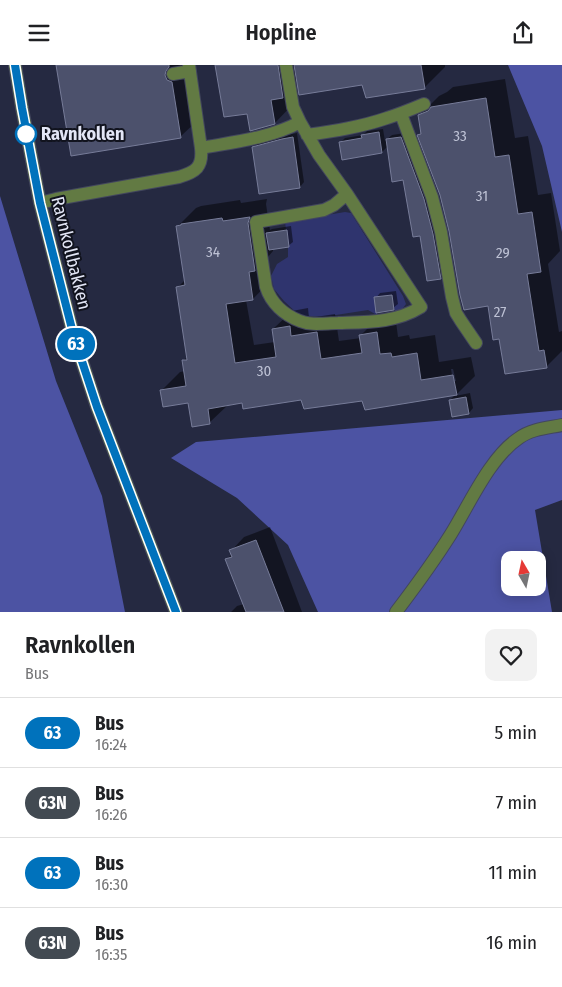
<!DOCTYPE html>
<html lang="en">
<head>
<meta charset="utf-8">
<style>
	:root { --surface:#fff; --page:#f2f2f2; --text:#202124; --muted:#757577; --line:#e0e0e0 }
	body { margin:0; font-family:"Fira Sans Condensed",sans-serif; background:var(--page); color:var(--text); height:100vh; display:flex; flex-direction:column; font-size:19px; white-space:nowrap }
	* { box-sizing:border-box; margin:0 }
	p { font-size:16px; color:var(--muted) }
	.icon { flex:none; width:28px; height:28px; fill:none; stroke:currentColor; stroke-width:2; stroke-linecap:round; stroke-linejoin:round }
	.map { position:relative; height:547px; overflow:hidden }
	.drawer { display:flex; flex-direction:column; background:var(--surface); flex:1 }
	.drawer>* { flex:none }
	.badge { padding:0 10px; border-radius:16px; font-size:18px; line-height:32px }
	.needle { width:32px; rotate:351deg }
	.controls { position:absolute; left:501px; top:486px; display:grid; gap:10px }
	.controls a { display:grid; place-items:center; width:45px; height:45px; border-radius:10px; background:var(--surface); box-shadow:0 2px 12px #0003; font-size:25px }
	.map>.badge { position:absolute; translate:-50% -50%; box-shadow:0 0 0 2px #fff }
	.round { display:grid; place-items:center; flex:none; width:52px; height:52px; border-radius:10px; background:var(--page) }
	.head { display:flex; align-items:center; justify-content:space-between; height:85px; padding:0 25px }
	h1 { font-size:24px; font-weight:600; line-height:38px }
	ul { padding:0; list-style:none }
	li { display:flex; align-items:center; gap:15px; height:70px; padding:0 25px; border-top:1px solid var(--line) }
	li div { flex:1 }
	li b { display:block; font-size:19px }
	li em { font-style:normal }
	li .badge { min-width:55px; font-weight:700; text-align:center }
	header { display:flex; justify-content:space-between; align-items:center; height:65px; padding:0 25px; background:var(--surface); font-size:22px; font-weight:600 }
	.map>svg:first-child { display:block }
	.green { fill:#2f346e }
	.forest { fill:#4c53a3; fill-rule:evenodd }
	.shadow { fill:#0007; fill-rule:evenodd }
	.building { fill:#4c516c; stroke:#777c99 }
	.lines { fill:none; stroke-linecap:round; stroke-linejoin:round }
	.minor-casing { stroke:#43475e; stroke-width:14 }
	.minor { stroke:#627a43; stroke-width:12 }
	.line-casing { stroke:#fff; stroke-width:11 }
	.line { stroke:#0072bc; stroke-width:8 }
	.stop-dot { fill:#fff; stroke:#0072bc; stroke-width:2.5 }
	.labels { text-anchor:middle; dominant-baseline:central; stroke-width:4; stroke-linejoin:round; paint-order:stroke }
	.number-label { font-size:15px; fill:#bdc1d4 }
	.stop-label { font-size:18px; font-weight:bold; fill:#e3e6f6; stroke:#11131e; text-anchor:start }
	.street-label { font-size:18px; fill:#e3e6f6; stroke:#11131e }
</style>
</head>
<body>
<header><svg class="icon" aria-label="menu" viewBox="0 0 24 24"><path d="M4 6h16M4 12h16M4 18h16"/></svg>Hopline<svg class="icon" aria-label="share" viewBox="0 0 24 24"><path d="M12 15V3M7 8l5-5 5 5M5 13v7h14v-7"/></svg></header>
<div class="map">
<svg width="562" height="547" viewBox="0 0 562 547">
	<rect width="100%" height="100%" fill="#252941"/>
	<path class="green" d="M 345,147 L 351,148 L 403,231 L 406,239 L 403,243 L 395,248 L 392,230 L 375,233 L 377,250 L 368,245 L 323,252 L 299,250 L 284,236 L 274,224 L 271,211 L 277,199 L 288,192 L 288,181 L 285,157 Z"/>
	<path class="forest" d="M 508,0 L 562,0 L 562,167 L 542,81 Z
		M 0,131 L 56,316 L 102,431 L 125,547 L 0,547 Z
		M 562,345 L 562,435 L 535,445 L 552,547 L 318,547 L 288,480 L 237,433 L 171,393 L 196,377 ZM 510,495 L 538,495 L 538,522 L 510,522 Z"/>
	<path class="shadow" d="M 57,0 L 188,0 L 197,56 L 180,72 Z
		M 217,0 L 445,0 L 445,2 L 424,23 L 298,16 L 293,21 L 295,37 L 275,58 L 248,47 Z
		M 505,14 L 515,73 L 528,71 L 538,130 L 551,128 L 560,186 L 548,199 L 559,267 L 562,266 L 562,286 L 546,302 L 500,272 L 489,240 L 450,165 L 441,130 L 419,70 L 422,67 L 419,51 L 439,31 L 447,27 L 453,22 Z
		M 383,64 L 385,76 L 392,70 L 405,68 L 428,130 L 445,209 L 440,213 L 421,169 L 404,113 L 388,81 L 382,87 L 341,77 L 345,73 L 363,70 L 367,66 Z
		M 297,68 L 304,117 L 300,122 L 254,82 L 258,78 L 287,70 Z
		M 267,134 L 266,139 L 270,165 L 272,164 L 291,161 L 293,177 L 288,181 L 273,183 L 273,186 L 268,192 L 271,215 L 253,234 L 246,235 L 254,280 L 275,277 L 273,264 L 292,246 L 308,243 L 309,253 L 335,249 L 339,276 L 361,273 L 361,270 L 379,252 L 395,249 L 398,272 L 409,270 L 410,274 L 435,270 L 439,297 L 471,292 L 475,311 L 455,331 L 470,328 L 473,343 L 469,348 L 450,335 L 456,329 L 363,334 L 302,334 L 244,337 L 228,340 L 209,358 L 189,337 L 162,325 L 180,307 L 185,306 L 183,296 L 188,291 L 177,223 L 186,214 L 177,162 L 196,143 L 201,141 L 240,135 L 241,138 ZM 451,304 L 453,304 L 456,316 L 453,316 Z
		M 396,226 L 398,239 L 393,243 L 376,233 L 380,228 Z
		M 270,462 L 302,547 L 231,547 L 237,541 L 244,539 L 227,494 L 232,489 L 231,486 L 244,472 Z"/>
	<path class="building" d="M 56,0 L 169,0 L 169,2 L 166,6 L 165,10 L 167,15 L 172,17 L 181,73 L 71,91 Z
		M 215,0 L 278,0 L 283,33 L 271,35 L 275,59 L 250,66 L 247,49 L 224,52 Z
		M 294,0 L 421,0 L 425,24 L 366,33 L 362,20 L 299,30 Z
		M 486,33 L 495,92 L 509,90 L 518,149 L 532,147 L 541,207 L 527,209 L 539,286 L 544,285 L 547,303 L 505,309 L 499,274 L 493,275 L 488,241 L 464,245 L 460,230 L 449,166 L 440,130 L 417,70 L 421,69 L 418,50 L 428,46 L 431,42 Z
		M 379,67 L 382,88 L 342,95 L 339,77 L 362,73 L 361,70 Z
		M 293,72 L 300,123 L 259,129 L 252,82 L 282,74 Z
		M 401,72 L 424,134 L 433,169 L 441,214 L 427,216 L 420,171 L 413,172 L 403,115 L 392,117 L 386,74 Z
		M 250,152 L 248,158 L 255,206 L 249,207 L 253,235 L 226,239 L 235,298 L 276,292 L 272,264 L 290,261 L 291,271 L 317,267 L 321,294 L 362,288 L 359,270 L 377,267 L 380,289 L 391,288 L 392,292 L 417,288 L 421,315 L 453,310 L 457,330 L 365,345 L 362,336 L 304,344 L 301,335 L 243,344 L 242,338 L 208,344 L 210,359 L 192,362 L 188,338 L 163,342 L 160,325 L 186,321 L 182,295 L 187,295 L 176,222 L 185,220 L 176,161 L 181,160 L 181,159 L 222,153 L 223,156 Z
		M 287,165 L 289,182 L 269,185 L 266,168 Z
		M 392,230 L 394,245 L 376,248 L 374,232 Z
		M 466,332 L 469,349 L 452,352 L 449,335 Z
		M 256,475 L 284,547 L 246,547 L 225,494 L 232,492 L 229,485 Z"/>
	<g class="lines">
		<g class="minor-casing">
			<path id="minor" d="M 15,0 L 22,43 L 40,138 L 74,272 L 97,342 L 176,547
				M 286,0 L 293,42 L 300,57 L 319,90 L 347,129 L 421,242 C 395,258 367,257 338,258 C 326,258 312,261 300,256 C 284,250 271,238 266,222 L 256,157 L 324,145 L 334,140 L 347,129
				M 173,9 L 190,6
				M 401,49 L 432,132 L 441,167 L 452,232 L 456,248 L 461,256 L 476,278
				M 307,70 C 334,66 361,62 387,53 C 400,49 412,44 424,39
				M 201,83 C 233,77 271,73 300,57
				M 40,138 L 56,134 L 179,112 C 196,107 203,102 201,83 L 189,0
				M 396,547 C 415,522 434,496 451,469 C 469,440 490,392 519,373 C 531,364 547,363 562,360"/>
		</g>
		<use href="#minor" class="minor"/>
	</g>
	<g class="lines">
		<g class="line-casing">
			<path id="line" d="M 15,0 L 22,43 L 40,138 L 74,272 L 97,342 L 176,547"/>
		</g>
		<use href="#line" class="line"/>
	</g>
	<circle class="stop-dot" cx="26" cy="69" r="10"/>
	<g class="labels">
		<g class="number-label">
			<text x="460" y="71">33</text>
			<text x="482" y="131">31</text>
			<text x="213" y="187">34</text>
			<text x="503" y="188">29</text>
			<text x="500" y="247">27</text>
			<text x="264" y="306">30</text>
		</g>
		<g class="stop-label">
			<text x="41" y="69">Ravnkollen</text>
		</g>
		<g class="street-label">
			<text transform="translate(71 188) rotate(76)">Ravnkollbakken</text>
		</g>
	</g>
</svg>
<div class="controls">
<a><svg class="needle" viewBox="-14 -14 28 28"><path d="M0-13l5 13h-10z" fill="#e53935"/><path d="M0 13l5-13h-10z" fill="#757577"/></svg></a>
</div>
<b class="badge" style="left:76px;top:279px;background:#0072bc;color:#fff">63</b>
</div>
<section class="drawer">
<div class="head"><div><h1>Ravnkollen</h1><p>Bus</p></div><a class="round"><svg class="icon" aria-label="heart" viewBox="0 0 24 24"><path d="M12 20l-8-8c-3-5 5-10 8-4 3-6 11-1 8 4z"/></svg></a></div>
<ul>
<li><span class="badge" style="background:#0072bc;color:#fff">63</span><div><b>Bus</b><p>16:24</p></div><em>5 min</em></li>
<li><span class="badge" style="background:#424a52;color:#fff">63N</span><div><b>Bus</b><p>16:26</p></div><em>7 min</em></li>
<li><span class="badge" style="background:#0072bc;color:#fff">63</span><div><b>Bus</b><p>16:30</p></div><em>11 min</em></li>
<li><span class="badge" style="background:#424a52;color:#fff">63N</span><div><b>Bus</b><p>16:35</p></div><em>16 min</em></li>
</ul>
</section>
</body>
</html>
